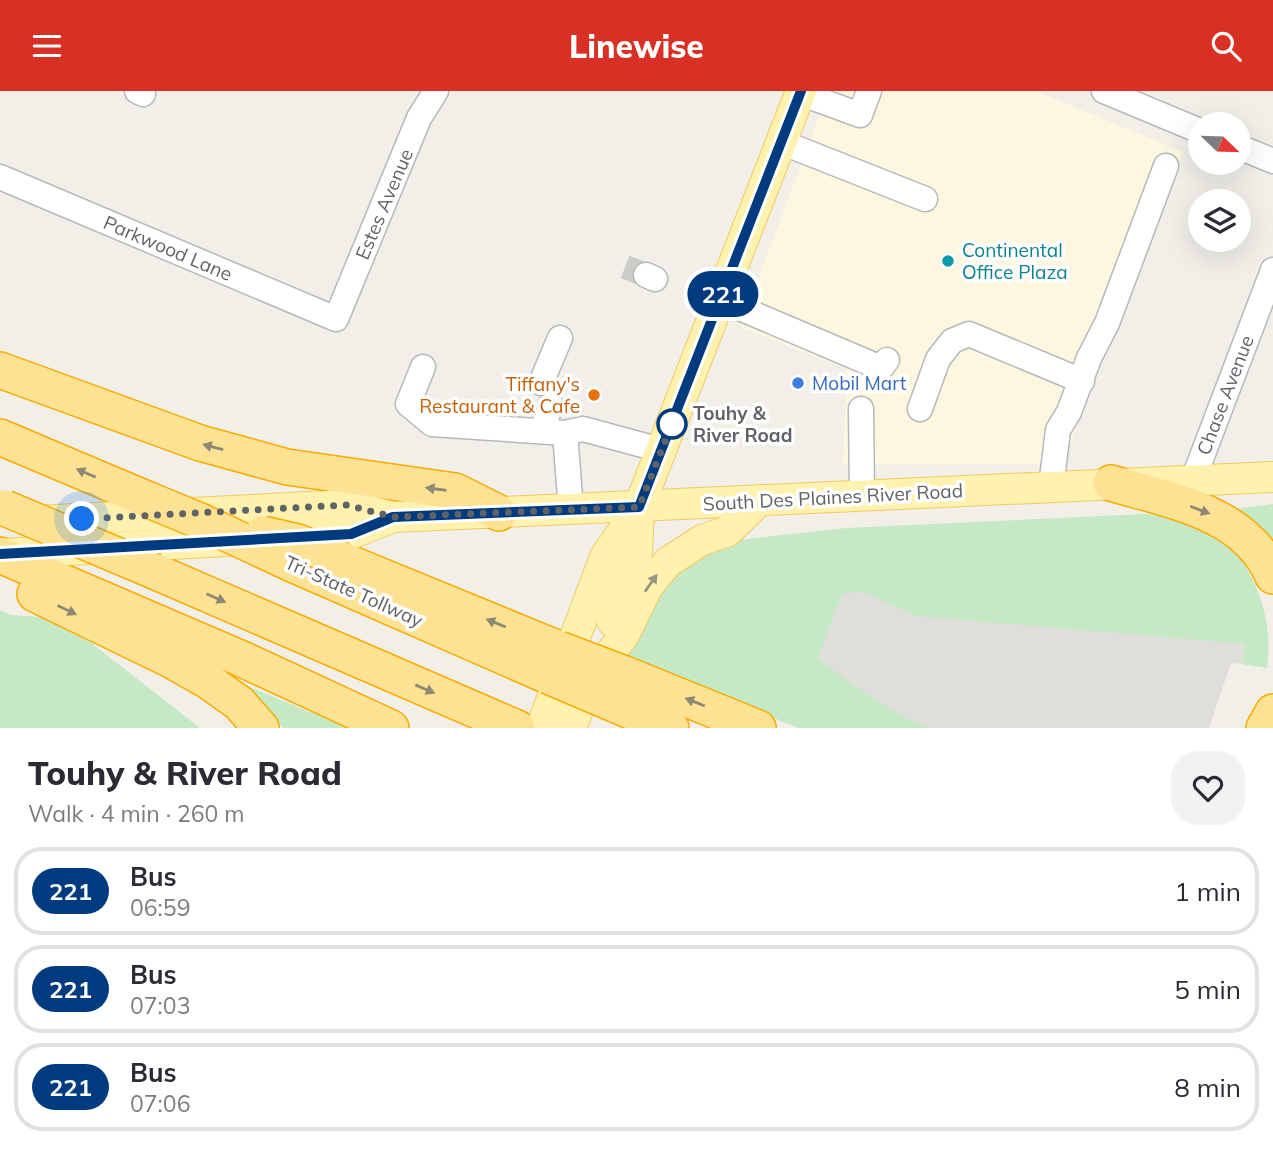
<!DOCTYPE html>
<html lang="en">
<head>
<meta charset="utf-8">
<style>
	:root { --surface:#fff; --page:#f2f2f3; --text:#2b2b33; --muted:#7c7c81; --line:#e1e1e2; --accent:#d93025 }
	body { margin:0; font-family:Mulish,sans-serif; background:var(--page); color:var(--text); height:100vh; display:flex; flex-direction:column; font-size:26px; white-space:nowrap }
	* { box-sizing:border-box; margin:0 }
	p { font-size:23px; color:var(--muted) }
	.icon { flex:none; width:38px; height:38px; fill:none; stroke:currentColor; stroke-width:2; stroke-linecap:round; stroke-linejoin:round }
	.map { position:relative; height:637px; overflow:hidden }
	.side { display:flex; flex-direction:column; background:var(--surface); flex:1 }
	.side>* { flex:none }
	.badge { padding:0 14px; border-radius:23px; font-size:24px; line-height:46px }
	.needle { width:46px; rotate:113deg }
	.controls { position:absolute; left:1188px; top:21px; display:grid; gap:14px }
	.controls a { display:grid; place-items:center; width:63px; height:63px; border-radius:50%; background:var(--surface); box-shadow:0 7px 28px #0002; font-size:35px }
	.you { position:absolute; width:35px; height:35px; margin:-18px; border:5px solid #fff; border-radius:50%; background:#1a73e8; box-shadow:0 0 0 10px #1a73e833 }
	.map>.badge { position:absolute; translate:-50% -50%; box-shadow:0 0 0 4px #fff }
	.round { display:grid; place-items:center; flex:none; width:74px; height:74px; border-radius:28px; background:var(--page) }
	.summary { display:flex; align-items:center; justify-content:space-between; height:119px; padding:0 28px }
	h1 { font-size:33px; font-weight:800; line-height:52px }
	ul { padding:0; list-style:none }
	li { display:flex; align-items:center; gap:21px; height:88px; margin:0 14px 10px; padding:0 14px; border:4px solid var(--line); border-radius:28px }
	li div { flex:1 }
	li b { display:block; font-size:26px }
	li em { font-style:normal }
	li .badge { min-width:77px; font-weight:700; text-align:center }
	header { display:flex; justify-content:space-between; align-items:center; height:91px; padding:0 28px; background:var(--accent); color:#fff; font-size:32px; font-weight:800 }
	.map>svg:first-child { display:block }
	.commercial { fill:#fef7e0 }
	.industrial { fill:#e0deda }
	.green { fill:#c5e8c5 }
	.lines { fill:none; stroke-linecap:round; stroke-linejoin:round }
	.minor-tunnel { stroke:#ccccc8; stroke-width:24; stroke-dasharray:24 12; stroke-linecap:butt }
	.minor-casing { stroke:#b5b8bc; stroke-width:27 }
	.major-casing { stroke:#f2c960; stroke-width:32 }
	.highway-casing { stroke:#f9ab00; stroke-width:38 }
	.minor { stroke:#fff; stroke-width:24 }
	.major { stroke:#fff2af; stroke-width:30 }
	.highway { stroke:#fde293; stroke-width:35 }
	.highway-bridge-casing { stroke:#f9ab00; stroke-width:38; stroke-linecap:butt }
	.highway-bridge { stroke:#fde293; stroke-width:35 }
	.oneway { fill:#8e8975 }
	.oneway2 { fill:#979581 }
	.line-casing { stroke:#fff; stroke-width:16 }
	.line { stroke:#003b80; stroke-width:10 }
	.walk { stroke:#5f6368; stroke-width:7; stroke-dasharray:0 12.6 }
	.culture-dot { fill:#0f9aa8; stroke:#fff; stroke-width:2.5 }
	.shop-dot { fill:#3f7fe0; stroke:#fff; stroke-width:2.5 }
	.food-dot { fill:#e8710a; stroke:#fff; stroke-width:2.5 }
	.stop-dot { fill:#fff; stroke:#003b80; stroke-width:3.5 }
	.labels { text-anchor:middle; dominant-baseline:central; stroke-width:7; stroke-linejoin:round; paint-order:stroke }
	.street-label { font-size:19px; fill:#5f6368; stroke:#fff }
	.culture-label { font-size:19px; fill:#0d838f; stroke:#fff; text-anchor:start }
	.shop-label { font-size:19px; fill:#366cbe; stroke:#fff; text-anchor:start }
	.food-label { font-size:19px; fill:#c56008; stroke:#fff; text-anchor:end }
	.stop-label { font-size:19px; font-weight:bold; fill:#5f6368; stroke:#fff; text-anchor:start }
</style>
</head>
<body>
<header><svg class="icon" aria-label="menu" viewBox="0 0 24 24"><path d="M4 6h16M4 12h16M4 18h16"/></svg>Linewise<svg class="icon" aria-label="search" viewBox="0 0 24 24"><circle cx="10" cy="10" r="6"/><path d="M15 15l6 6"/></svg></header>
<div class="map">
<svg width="1273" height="637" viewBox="0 0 1273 637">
	<rect width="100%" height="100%" fill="#f1efe8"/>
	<path class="commercial" d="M 829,0 L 1036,0 L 1183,61 L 1063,372 L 843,374 L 847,278 L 740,236 Z"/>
	<path class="industrial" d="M 695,490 L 1250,519 L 1242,573 L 1231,572 L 1209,637 L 874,637 Z"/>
	<path class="green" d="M 1273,413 L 1273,465 L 1233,418 Z
		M 1145,423 C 1162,424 1212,431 1224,441 C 1229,445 1233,454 1236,459 C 1260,495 1273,534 1267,577 L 1242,573 L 1245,553 L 916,525 L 863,501 L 842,503 L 818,567 C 853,594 888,621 929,637 L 799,637 L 624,567 L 665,489 L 728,450 L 847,437 Z
		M 0,519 L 11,524 L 40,526 L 90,551 L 200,637 L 0,637 Z
		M 233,589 L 348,637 L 283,637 Z"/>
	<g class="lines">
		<path class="minor-tunnel" d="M 625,176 L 646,184"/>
		<g class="minor-casing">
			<path id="minor" d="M 137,0 L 143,3
				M 1104,0 L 1200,40
				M 800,2 L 860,24 L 869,0
				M 781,51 L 925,108
				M 1239,56 L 1273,70
				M 0,86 L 336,228 L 419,27 L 436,0
				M 646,184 L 655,188
				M 721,209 L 881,277 L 887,269
				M 423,276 L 408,313 L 432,333 L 565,342 L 571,419
				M 541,292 L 560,247
				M 861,318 L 862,406
				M 920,318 L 938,268 L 952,250 L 969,243 L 1082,290
				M 542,339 L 551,314
				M 565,342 L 583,338 L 661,359
				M 1193,389 L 1273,179
				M 1051,396 L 1058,339 L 1069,321 L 1089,267 L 1107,232 L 1166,75"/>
		</g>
		<g class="major-casing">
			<path id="major" d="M 37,430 L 347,414 L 393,426 L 1273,386
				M 288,446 L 351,443 L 393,426
				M 0,463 L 242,449
				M 612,530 L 637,464 L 639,417
				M 589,591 L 624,544 L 648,495 L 668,471 L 702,449 L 728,440 L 760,409
				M 541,637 L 605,466 L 639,416 L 801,0
				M 571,637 L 593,580"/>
		</g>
		<g class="highway-casing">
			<path id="highway" d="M 0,279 L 200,352 L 287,376 L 455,400 L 499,422
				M 0,346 L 149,409
				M 1111,392 C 1171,410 1246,421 1273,485
				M 0,464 L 242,568 L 391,637
				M 342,469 L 559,558
				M 290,472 L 548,585
				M 154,480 L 517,637
				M 35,503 L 171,569 L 208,590 L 239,612 L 261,637
				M 625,583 L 758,637
				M 614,613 L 671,637
				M 1264,637 L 1273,621"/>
		</g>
		<use href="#minor" class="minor"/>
		<use href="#major" class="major"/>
		<use href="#highway" class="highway"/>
		<g class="highway-bridge-casing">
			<path id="highway-bridge" d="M 149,409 L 200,430 L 290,472
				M 5,417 L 154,480
				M 263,443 L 298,451 L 342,469
				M 559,558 L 625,583
				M 548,585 L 614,613"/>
		</g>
		<use href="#highway-bridge" class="highway-bridge"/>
	</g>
	<defs><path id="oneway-solid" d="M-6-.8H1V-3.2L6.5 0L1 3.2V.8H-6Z" transform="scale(1.75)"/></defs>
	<g class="oneway">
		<use href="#oneway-solid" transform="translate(213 356) rotate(-165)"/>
		<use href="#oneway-solid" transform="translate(86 382) rotate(-157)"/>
		<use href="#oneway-solid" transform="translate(436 398) rotate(-172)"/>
		<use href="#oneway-solid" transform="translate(1200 419) rotate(21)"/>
		<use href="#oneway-solid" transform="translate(216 507) rotate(24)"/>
		<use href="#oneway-solid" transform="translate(67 519) rotate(26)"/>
		<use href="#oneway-solid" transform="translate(496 532) rotate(-158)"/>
		<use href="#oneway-solid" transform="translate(425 598) rotate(23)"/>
		<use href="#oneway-solid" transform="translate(695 611) rotate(-158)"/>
	</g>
	<use class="oneway2" href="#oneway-solid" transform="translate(651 492) rotate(-55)"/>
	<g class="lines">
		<g class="line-casing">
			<path id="line" d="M 0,463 L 351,443 L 393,426 L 639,416 L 801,0"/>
		</g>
		<use href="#line" class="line"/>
		<path class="walk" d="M 82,428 L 347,414 L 393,426 L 639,416 L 672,333"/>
	</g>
	<circle class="culture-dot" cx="948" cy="170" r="7"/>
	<circle class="shop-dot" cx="798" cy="292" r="7"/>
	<circle class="food-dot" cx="594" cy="304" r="7"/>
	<circle class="stop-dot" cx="672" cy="333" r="14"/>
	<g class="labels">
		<g class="street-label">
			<text transform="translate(384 113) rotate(-67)">Estes Avenue</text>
			<text transform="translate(168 157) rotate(23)">Parkwood Lane</text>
			<text transform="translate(1225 304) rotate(-69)">Chase Avenue</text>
			<text transform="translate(833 406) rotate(-3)">South Des Plaines River Road</text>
			<text transform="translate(354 500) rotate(24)">Tri-State Tollway</text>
		</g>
		<g class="culture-label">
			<text x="962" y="159">Continental<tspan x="962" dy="22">Office Plaza</tspan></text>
		</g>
		<g class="shop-label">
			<text x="812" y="292">Mobil Mart</text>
		</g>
		<g class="food-label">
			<text x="580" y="293">Tiffany's<tspan x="580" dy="22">Restaurant &amp; Cafe</tspan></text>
		</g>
		<g class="stop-label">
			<text x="693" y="322">Touhy &amp;<tspan x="693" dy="22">River Road</tspan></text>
		</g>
	</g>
</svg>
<div class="controls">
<a><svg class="needle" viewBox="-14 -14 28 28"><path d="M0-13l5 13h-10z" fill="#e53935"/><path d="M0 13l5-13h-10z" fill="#7c7c81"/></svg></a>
<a><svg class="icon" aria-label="layers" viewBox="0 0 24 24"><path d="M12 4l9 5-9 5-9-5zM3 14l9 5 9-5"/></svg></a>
</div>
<div class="you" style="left:82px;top:428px"></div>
<b class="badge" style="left:723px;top:203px;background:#003b80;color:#fff">221</b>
</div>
<section class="side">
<div class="summary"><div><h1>Touhy &amp; River Road</h1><p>Walk · 4 min · 260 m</p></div><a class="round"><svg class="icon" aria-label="heart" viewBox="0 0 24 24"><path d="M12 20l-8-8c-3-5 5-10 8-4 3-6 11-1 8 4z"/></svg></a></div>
<ul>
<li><span class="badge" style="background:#003b80;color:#fff">221</span><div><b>Bus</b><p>06:59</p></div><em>1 min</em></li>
<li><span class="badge" style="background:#003b80;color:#fff">221</span><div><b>Bus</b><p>07:03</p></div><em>5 min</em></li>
<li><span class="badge" style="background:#003b80;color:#fff">221</span><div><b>Bus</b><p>07:06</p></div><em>8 min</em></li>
</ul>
</section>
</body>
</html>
